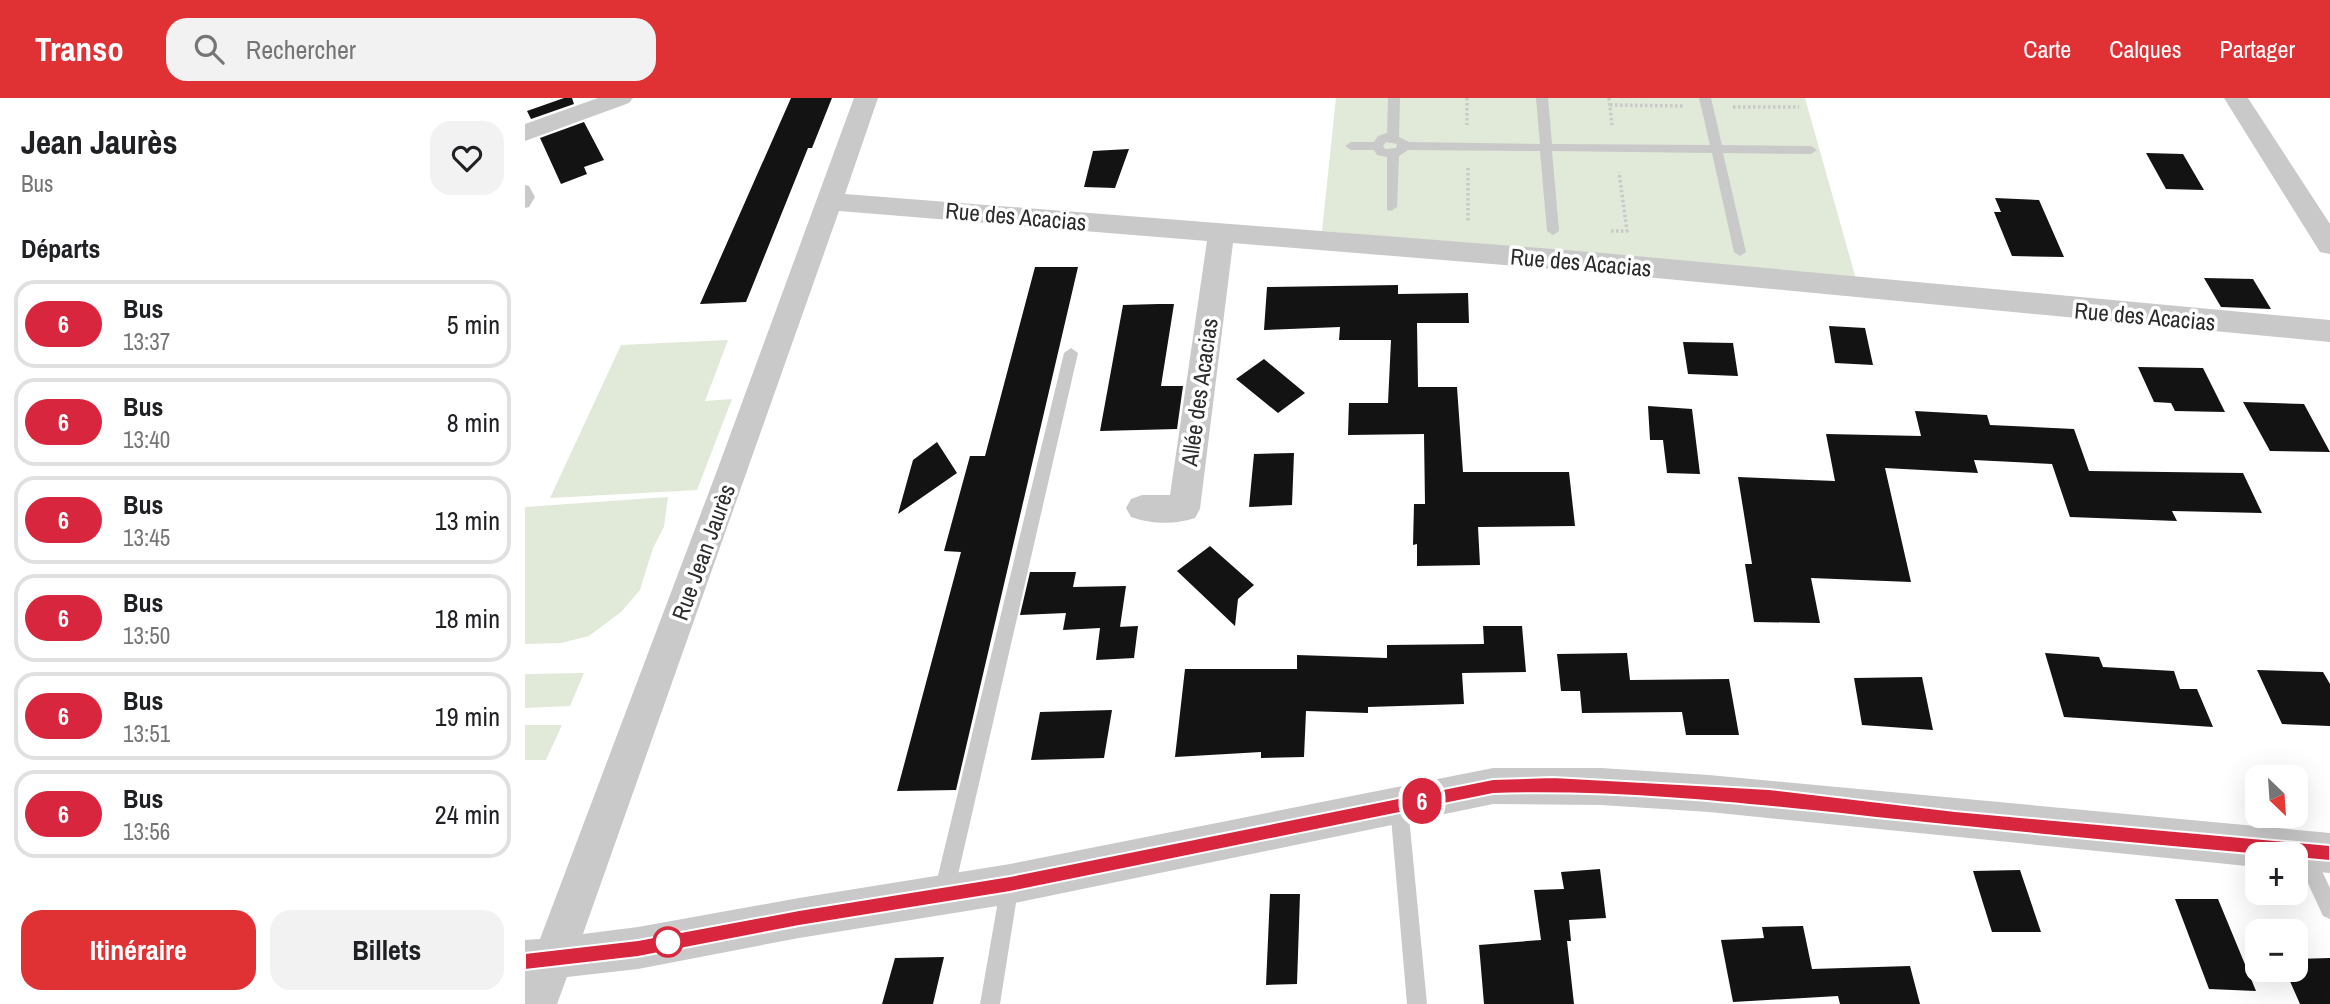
<!DOCTYPE html>
<html lang="fr">
<head>
<meta charset="utf-8">
<style>
	:root { --surface:#fff; --page:#f2f2f2; --text:#202124; --muted:#757577; --line:#e0e0e0; --accent:#e03135 }
	body { margin:0; font-family:"Archivo Narrow",sans-serif; background:var(--page); color:var(--text); height:100vh; display:flex; flex-direction:column; font-size:26px; white-space:nowrap }
	* { box-sizing:border-box; margin:0 }
	p { font-size:23px; color:var(--muted) }
	.icon { flex:none; width:38px; height:38px; fill:none; stroke:currentColor; stroke-width:2; stroke-linecap:round; stroke-linejoin:round }
	.map { position:relative; flex:1; overflow:hidden }
	.details { display:flex; flex-direction:column; background:var(--surface); width:525px }
	.details>* { flex:none }
	.badge { padding:0 14px; border-radius:23px; font-size:24px; line-height:46px }
	.needle { width:46px; rotate:155deg }
	.controls { position:absolute; left:1720px; top:667px; display:grid; gap:14px }
	.controls a { display:grid; place-items:center; width:63px; height:63px; border-radius:14px; background:var(--surface); box-shadow:0 7px 28px #0002; font-size:35px }
	.map>.badge { position:absolute; translate:-50% -50%; box-shadow:0 0 0 4px #fff }
	h2 { padding:0 21px; font-size:26px; line-height:63px }
	.round { display:grid; place-items:center; flex:none; width:74px; height:74px; border-radius:21px; background:var(--page) }
	.overview { display:flex; align-items:center; justify-content:space-between; height:119px; padding:0 21px }
	h1 { font-size:33px; font-weight:800; line-height:52px }
	.primary-button { display:flex; gap:14px; margin-top:auto; padding:14px 21px }
	.primary-button a { flex:1; height:80px; border-radius:21px; background:var(--accent); color:#fff; font-size:28px; font-weight:800; line-height:80px; text-align:center }
	.primary-button a+a { background:var(--page); color:var(--text) }
	ul { padding:0; list-style:none }
	li { display:flex; align-items:center; gap:21px; height:88px; margin:0 14px 10px; padding:0 7px; border:4px solid var(--line); border-radius:21px }
	li div { flex:1 }
	li b { display:block; font-size:26px }
	li em { font-style:normal }
	li .badge { min-width:77px; font-weight:700; text-align:center }
	header { display:flex; align-items:center; gap:42px; box-sizing:border-box; height:98px; padding:0 35px; background:var(--accent); color:#fff }
	header strong { font-size:33px }
	nav { display:flex; gap:38px; margin-inline-start:auto; font-size:24px }
	.search { width:490px; height:63px; background:var(--page); display:flex; align-items:center; gap:18px; box-sizing:border-box; padding:0 24px; border-radius:21px; color:var(--muted); font-size:26px }
	main { display:flex; flex:1; min-height:0 }
	.map>svg:first-child { display:block }
	.green { fill:#e1e9d9 }
	.building { fill:#131313 }
	.lines { fill:none; stroke-linecap:round; stroke-linejoin:round }
	.path { stroke:#c9c9c9; stroke-width:3.5; stroke-dasharray:2.5 2.5; stroke-linecap:butt }
	.service { fill:#c9c9c9; fill-rule:evenodd }
	.minor { fill:#c9c9c9; fill-rule:evenodd }
	.line { fill:#d7263d; stroke:#fff; stroke-width:2 }
	.stop-dot { fill:#fff; stroke:#d7263d; stroke-width:3.5 }
	.labels { text-anchor:middle; dominant-baseline:central; stroke-width:7; stroke-linejoin:round; paint-order:stroke }
	.street-label { font-size:23px; fill:#2c2c2c; stroke:#fff }
</style>
</head>
<body>
<header>
<strong>Transo</strong>
<div class="search"><svg class="icon" aria-label="search" viewBox="0 0 24 24"><circle cx="10" cy="10" r="6"/><path d="M15 15l6 6"/></svg>Rechercher</div>
<nav><a>Carte</a><a>Calques</a><a>Partager</a></nav>
</header>
<main>
<section class="details">
<div class="overview"><div><h1>Jean Jaurès</h1><p>Bus</p></div><a class="round"><svg class="icon" aria-label="heart" viewBox="0 0 24 24"><path d="M12 20l-8-8c-3-5 5-10 8-4 3-6 11-1 8 4z"/></svg></a></div>
<h2>Départs</h2>
<ul>
<li><span class="badge" style="background:#d7263d;color:#fff">6</span><div><b>Bus</b><p>13:37</p></div><em>5 min</em></li>
<li><span class="badge" style="background:#d7263d;color:#fff">6</span><div><b>Bus</b><p>13:40</p></div><em>8 min</em></li>
<li><span class="badge" style="background:#d7263d;color:#fff">6</span><div><b>Bus</b><p>13:45</p></div><em>13 min</em></li>
<li><span class="badge" style="background:#d7263d;color:#fff">6</span><div><b>Bus</b><p>13:50</p></div><em>18 min</em></li>
<li><span class="badge" style="background:#d7263d;color:#fff">6</span><div><b>Bus</b><p>13:51</p></div><em>19 min</em></li>
<li><span class="badge" style="background:#d7263d;color:#fff">6</span><div><b>Bus</b><p>13:56</p></div><em>24 min</em></li>
</ul>
<div class="primary-button"><a>Itinéraire</a><a>Billets</a></div>
</section>
<div class="map">
<svg width="1805" height="906" viewBox="0 0 1805 906">
	<rect width="100%" height="100%" fill="#fff"/>
	<path class="green" d="M 811,0 L 1280,0 L 1331,181 L 797,133 Z
		M 203,242 L 180,303 L 207,301 L 172,392 L 25,400 L 96,247 Z
		M 143,399 L 139,429 L 128,450 L 115,492 L 96,514 L 64,538 L 36,545 L 0,546 L 0,409 Z
		M 59,575 L 45,608 L 0,610 L 0,576 Z
		M 0,627 L 37,627 L 21,662 L 0,662 Z"/>
	<path class="building" d="M 39,0 L 47,0 L 49,6 L 6,21 L 2,13 Z
		M 266,0 L 307,0 L 287,50 L 283,50 L 221,204 L 175,206 Z
		M 59,24 L 79,62 L 59,69 L 62,76 L 36,86 L 15,40 Z
		M 604,51 L 590,90 L 559,89 L 568,53 Z
		M 1621,55 L 1658,56 L 1679,92 L 1641,91 Z
		M 1470,100 L 1514,102 L 1539,159 L 1487,158 L 1469,114 L 1476,114 Z
		M 510,169 L 553,169 L 431,692 L 372,693 L 436,454 L 419,453 L 445,358 L 460,358 Z
		M 1679,180 L 1728,181 L 1746,211 L 1696,209 Z
		M 873,187 L 873,196 L 943,195 L 944,225 L 892,225 L 893,289 L 932,289 L 938,374 L 1044,374 L 1050,428 L 953,429 L 955,467 L 892,468 L 892,446 L 888,447 L 889,406 L 900,406 L 899,336 L 823,337 L 824,305 L 863,305 L 866,242 L 814,242 L 815,229 L 739,232 L 742,189 Z
		M 633,206 L 649,206 L 636,288 L 658,288 L 652,331 L 575,333 L 598,207 Z
		M 1304,228 L 1340,230 L 1348,267 L 1310,265 Z
		M 1158,244 L 1208,245 L 1213,278 L 1163,276 Z
		M 739,261 L 780,295 L 753,315 L 711,281 Z
		M 1613,269 L 1678,270 L 1700,314 L 1650,313 L 1646,305 L 1629,304 Z
		M 1718,304 L 1779,306 L 1805,354 L 1745,353 Z
		M 1123,308 L 1167,311 L 1175,376 L 1142,375 L 1138,342 L 1125,342 Z
		M 1390,313 L 1462,317 L 1465,327 L 1549,331 L 1564,373 L 1718,375 L 1737,415 L 1647,413 L 1652,423 L 1545,419 L 1527,366 L 1449,362 L 1453,375 L 1360,370 L 1386,484 L 1286,480 L 1295,525 L 1229,524 L 1220,466 L 1227,466 L 1213,379 L 1310,383 L 1301,336 L 1396,338 Z
		M 412,344 L 432,375 L 373,416 L 388,362 Z
		M 769,355 L 767,407 L 724,409 L 729,356 Z
		M 685,448 L 729,487 L 713,501 L 710,528 L 652,473 Z
		M 505,474 L 551,474 L 548,489 L 601,488 L 595,529 L 592,529 L 613,528 L 609,560 L 571,562 L 575,530 L 538,532 L 541,515 L 495,517 Z
		M 958,528 L 997,528 L 1001,574 L 937,575 L 939,606 L 843,609 L 843,615 L 781,613 L 779,659 L 736,660 L 736,654 L 650,659 L 660,571 L 772,571 L 772,557 L 862,560 L 862,547 L 959,546 Z
		M 1102,555 L 1105,582 L 1204,581 L 1214,637 L 1161,637 L 1157,614 L 1057,615 L 1055,593 L 1036,593 L 1032,556 Z
		M 1520,555 L 1574,559 L 1578,569 L 1649,573 L 1655,591 L 1672,591 L 1688,629 L 1539,619 Z
		M 1732,572 L 1798,574 L 1805,586 L 1805,628 L 1757,626 Z
		M 1397,579 L 1408,632 L 1337,627 L 1329,580 Z
		M 587,612 L 579,660 L 506,662 L 515,614 Z
		M 1075,771 L 1081,820 L 1044,822 L 1046,843 L 1042,843 L 1049,906 L 959,906 L 954,847 L 1016,842 L 1009,792 L 1039,791 L 1036,774 Z
		M 1495,772 L 1516,834 L 1467,834 L 1448,773 Z
		M 745,796 L 775,796 L 772,886 L 741,887 Z
		M 1650,801 L 1693,801 L 1731,893 L 1684,891 Z
		M 1278,828 L 1287,871 L 1385,868 L 1395,906 L 1315,906 L 1313,898 L 1208,904 L 1196,842 L 1239,840 L 1237,829 Z
		M 419,859 L 408,906 L 357,906 L 370,860 Z
		M 1805,860 L 1805,906 L 1775,906 L 1760,872 L 1771,872 L 1771,861 Z"/>
	<g class="lines">
		<path class="path" d="M 942,0 L 942,27
			M 1084,0 L 1087,27
			M 1085,7 L 1158,8
			M 1208,9 L 1274,9
			M 943,70 L 943,125
			M 1086,133 L 1102,133 L 1094,74"/>
		<path class="service" d="M 863,0 L 875,0 L 874,39 L 884,44 L 1015,46 L 1011,0 L 1023,0 L 1027,46 L 1185,47 L 1174,0 L 1186,0 L 1197,47 L 1286,48 L 1292,52 L 1286,56 L 1198,55 L 1221,154 L 1215,158 L 1209,154 L 1187,55 L 1027,53 L 1034,133 L 1028,137 L 1022,133 L 1015,53 L 883,52 L 874,58 L 872,109 L 866,113 L 862,112 L 862,59 L 852,57 L 849,52 L 826,52 L 820,48 L 826,44 L 849,44 L 853,38 L 862,35 ZM 861,44 L 872,46 L 871,50 L 860,51 L 858,48 Z
			M 0,87 L 4,88 L 10,99 L 4,109 L 0,110 Z
			M 546,250 L 553,255 L 429,794 L 426,801 L 419,804 L 412,801 L 409,794 L 539,255 Z
			M 874,699 L 880,702 L 883,708 L 902,906 L 882,906 L 865,708 L 868,702 Z
			M 1778,746 L 1785,748 L 1805,790 L 1805,821 L 1798,818 L 1769,755 L 1771,748 Z
			M 485,777 L 492,779 L 494,786 L 475,906 L 455,906 L 476,786 L 478,779 Z"/>
		<path class="minor" d="M 73,0 L 108,0 L 104,5 L 0,43 L 0,26 Z
			M 329,0 L 353,0 L 320,96 L 1078,155 L 1805,222 L 1805,244 L 1078,175 L 708,145 L 675,411 L 670,420 C 651,427 625,426 606,419 L 601,410 L 606,401 L 617,397 L 645,397 L 682,143 L 314,113 L 58,836 L 113,829 L 274,800 L 485,766 L 968,670 L 1076,670 L 1184,677 L 1805,735 L 1805,775 L 1771,772 L 1771,756 L 1732,756 L 1732,769 L 1184,714 L 1076,707 L 968,706 L 485,806 L 274,840 L 113,871 L 42,879 L 32,906 L 0,906 L 0,842 L 15,841 L 190,378 Z
			M 1699,0 L 1723,0 L 1805,126 L 1805,156 L 1795,154 Z"/>
	</g>
	<path class="line" d="M 1028,679 L 1244,691 L 1430,713 L 1805,747 L 1805,763 C 1680,752 1556,741 1431,728 C 1277,713 1123,691 968,696 L 485,794 L 274,828 L 113,859 L 0,872 L 0,855 L 113,842 L 274,812 L 485,778 L 968,681 Z"/>
	<circle class="stop-dot" cx="143" cy="844" r="14"/>
	<g class="labels">
		<g class="street-label">
			<text transform="translate(491 118) rotate(5)">Rue des Acacias</text>
			<text transform="translate(1056 164) rotate(5)">Rue des Acacias</text>
			<text transform="translate(1620 218) rotate(5)">Rue des Acacias</text>
			<text transform="translate(674 294) rotate(-82)">Allée des Acacias</text>
			<text transform="translate(178 454) rotate(-70)">Rue Jean Jaurès</text>
		</g>
	</g>
</svg>
<div class="controls">
<a><svg class="needle" viewBox="-14 -14 28 28"><path d="M0-13l5 13h-10z" fill="#e53935"/><path d="M0 13l5-13h-10z" fill="#757577"/></svg></a>
<a>+</a>
<a>−</a>
</div>
<b class="badge" style="left:897px;top:703px;background:#d7263d;color:#fff">6</b>
</div>
</main>
</body>
</html>
